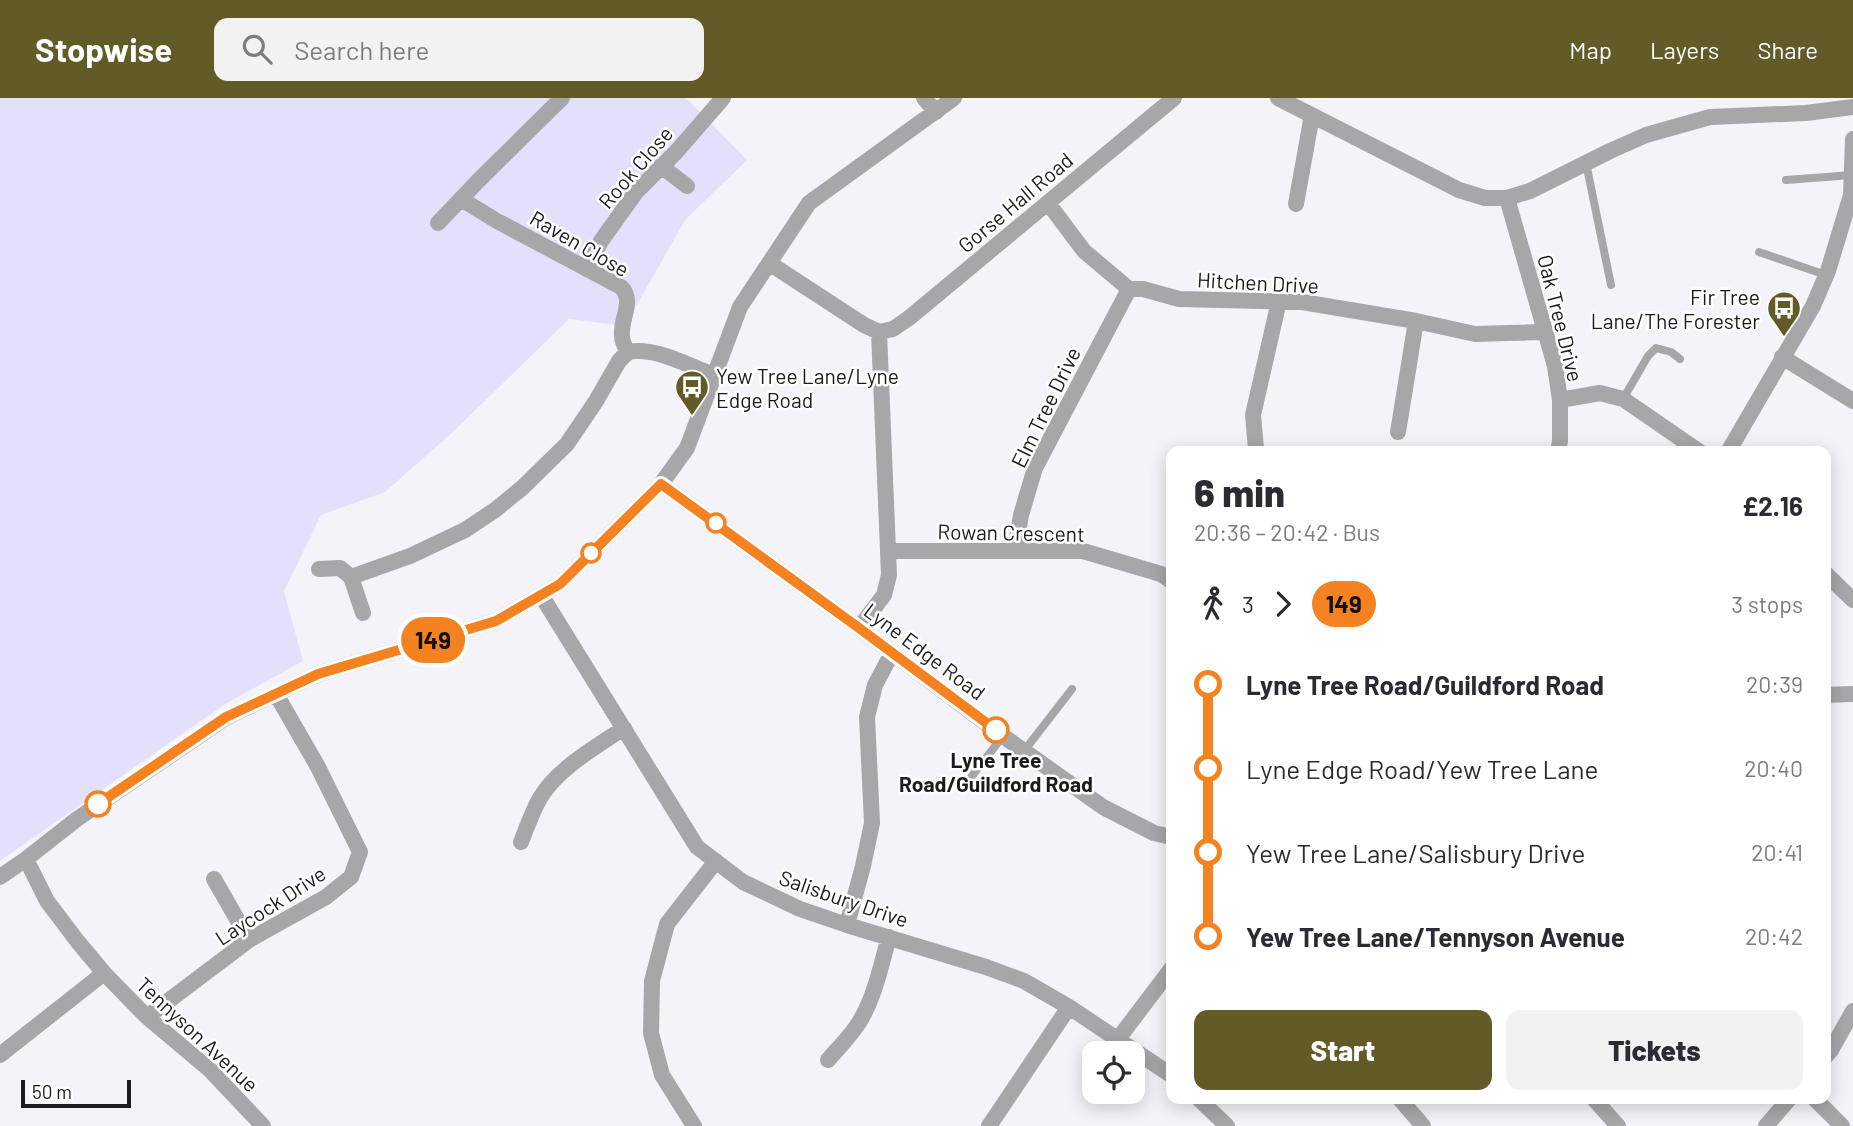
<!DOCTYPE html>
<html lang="en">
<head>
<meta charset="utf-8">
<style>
	:root { --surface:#fff; --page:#f2f2f3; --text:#2b2b33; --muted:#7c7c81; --accent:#625b27 }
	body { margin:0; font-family:Barlow,sans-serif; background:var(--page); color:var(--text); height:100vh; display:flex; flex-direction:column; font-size:26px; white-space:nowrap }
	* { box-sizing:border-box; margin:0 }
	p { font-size:23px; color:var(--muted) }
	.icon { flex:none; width:38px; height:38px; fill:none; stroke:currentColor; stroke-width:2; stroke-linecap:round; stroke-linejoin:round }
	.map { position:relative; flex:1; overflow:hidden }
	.drawer { position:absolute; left:1166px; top:348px; width:665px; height:658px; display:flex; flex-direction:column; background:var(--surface); border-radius:14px; box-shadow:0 4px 18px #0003 }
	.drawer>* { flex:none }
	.badge { padding:0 14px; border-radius:23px; font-size:24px; line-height:46px }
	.tools { position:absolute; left:1082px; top:943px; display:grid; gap:14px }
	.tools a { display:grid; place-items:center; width:63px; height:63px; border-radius:14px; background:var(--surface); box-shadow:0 4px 18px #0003; font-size:35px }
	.scale { position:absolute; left:21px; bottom:18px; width:110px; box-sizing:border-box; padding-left:7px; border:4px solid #1b1b1d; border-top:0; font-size:19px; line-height:24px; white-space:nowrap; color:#1b1b1d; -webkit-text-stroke:5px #fff; paint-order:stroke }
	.map>.badge { position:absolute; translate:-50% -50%; box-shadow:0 0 0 4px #fff }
	.legs { display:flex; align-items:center; gap:10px; height:77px; padding:0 28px; font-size:23px }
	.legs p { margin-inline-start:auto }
	.head { display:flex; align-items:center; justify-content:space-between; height:119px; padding:0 28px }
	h1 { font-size:38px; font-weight:800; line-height:52px }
	.button { display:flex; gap:14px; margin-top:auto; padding:14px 28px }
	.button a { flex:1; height:80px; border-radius:14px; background:var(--accent); color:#fff; font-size:28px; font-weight:800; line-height:80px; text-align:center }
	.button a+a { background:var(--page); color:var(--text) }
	ul { padding:0 28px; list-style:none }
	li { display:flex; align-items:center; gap:24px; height:84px; font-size:26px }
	li i { display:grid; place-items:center; width:10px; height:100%; margin:0 9px; background:currentColor }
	li i::after { content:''; width:18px; height:18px; margin:-9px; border:5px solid; border-radius:50%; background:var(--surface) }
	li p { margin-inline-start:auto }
	li:first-child i { background:linear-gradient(#0000 50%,currentColor 0) }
	li:last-child i { background:linear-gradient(currentColor 50%,#0000 0) }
	header { display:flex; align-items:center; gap:42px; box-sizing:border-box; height:98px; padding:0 35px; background:var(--accent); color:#fff }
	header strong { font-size:33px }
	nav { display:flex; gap:38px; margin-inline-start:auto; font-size:24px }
	.search { width:490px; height:63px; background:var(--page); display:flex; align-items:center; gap:18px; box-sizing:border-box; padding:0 24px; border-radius:14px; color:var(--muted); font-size:26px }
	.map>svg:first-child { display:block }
	.green { fill:#e3e0fc }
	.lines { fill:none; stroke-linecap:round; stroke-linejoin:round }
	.service { stroke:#a7a6a9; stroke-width:8 }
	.minor { stroke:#a7a6a9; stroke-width:16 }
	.line-1-casing { stroke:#fff; stroke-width:16 }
	.line-1 { stroke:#f58220; stroke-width:10 }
	.stop-1-dot { fill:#fff; stroke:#f58220; stroke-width:3.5 }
	.labels { text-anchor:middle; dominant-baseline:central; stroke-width:5; stroke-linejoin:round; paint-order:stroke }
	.street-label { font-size:21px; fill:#1b1b1d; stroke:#fff }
	.poi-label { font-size:21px; fill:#1b1b1d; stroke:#fff; text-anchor:end }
	.stop-label { font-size:21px; font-weight:bold; fill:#1b1b1d; stroke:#fff }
</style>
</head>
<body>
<header>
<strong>Stopwise</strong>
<div class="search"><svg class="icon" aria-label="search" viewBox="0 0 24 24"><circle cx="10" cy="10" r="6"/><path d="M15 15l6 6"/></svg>Search here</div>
<nav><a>Map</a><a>Layers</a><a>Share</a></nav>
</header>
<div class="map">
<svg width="1853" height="1028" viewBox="0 0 1853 1028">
	<rect width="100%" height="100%" fill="#f4f3f9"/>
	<path class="green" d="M 0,0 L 686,0 L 747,62 L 685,122 L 625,228 L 569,221 L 454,333 L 385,394 L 321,417 L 284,493 L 303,563 L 225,606 L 0,763 Z"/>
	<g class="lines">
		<path class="service" d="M 1586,65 L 1611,187
			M 1786,82 L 1852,77
			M 1759,154 L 1826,177
			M 1623,301 L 1648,258 L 1656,250 L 1671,254 L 1680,261
			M 1024,653 L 1072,591
			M 965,687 L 1003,638"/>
		<path class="minor" d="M 924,0 L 936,14
			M 1278,0 L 1459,92 L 1485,100 L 1507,100 L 1530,93 L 1610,53 L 1646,37 L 1710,19 L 1806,15 L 1853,9
			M 661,68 L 687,88
			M 1507,100 L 1555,268 L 1560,302 L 1560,343 L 1558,354
			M 461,101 L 497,123 L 621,189 C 635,203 620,221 622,238 C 622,244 625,249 628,254
			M 1048,105 L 1084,153 L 1129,191 L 1143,191 L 1179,201 L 1302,204 L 1416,223 L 1475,236 L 1544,234
			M 1296,106 L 1312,17
			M 438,125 L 479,82 L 562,0
			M 769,165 L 864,227 L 879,234 L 889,477 L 884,497 L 859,530
			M 587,171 L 601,143 L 636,94 L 677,53 L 723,0
			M 879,234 L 893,231 L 909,220 L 1174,0
			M 1782,259 L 1853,303
			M 1560,302 L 1600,295 L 1623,301 L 1700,354
			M 1398,334 L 1416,223
			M 1258,354 L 1256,351 L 1253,317 L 1279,203
			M 1728,354 L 1813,208 L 1828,173 L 1851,97 L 1853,41
			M 661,386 L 859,530 L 1003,638 L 1103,709 L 1154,735 L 1171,739
			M 1015,452 L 1021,417 L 1035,370 L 1129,191
			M 888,453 L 1083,453 L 1161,476 L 1171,483
			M 319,471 L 340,470 L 351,479
			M 1825,475 L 1853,502
			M 541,497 L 697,749 L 743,784 L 800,811 L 847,827 L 986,869 L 1024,883 L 1069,909 L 1171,977
			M 363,515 L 351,479 L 410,458 L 465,432 L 495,412 L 522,390 L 567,346 L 596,303 L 619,263 L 628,254 C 654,248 689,268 714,277
			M 1825,597 L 1853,596
			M 521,744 C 527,729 532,714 540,700 C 558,670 596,649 624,630
			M 26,761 L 47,803 L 78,844 L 104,875 L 147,919 L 210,972 L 263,1028
			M 0,779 L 26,761 L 77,721 L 227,619 L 318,576 L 496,523 L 560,486 L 661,386 L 687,350 L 740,209 L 809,105 L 954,0
			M 214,781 L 249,842
			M 847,827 L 863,768 L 872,725 L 867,619 L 875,587 L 892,555
			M 147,919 L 249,842 L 326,799 L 351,779 L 360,754 L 318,669 L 276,596
			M 1118,941 L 1171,871
			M 0,957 L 104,875
			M 1825,959 L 1831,952 L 1853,913
			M 828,962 C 839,949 851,938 860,923 C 875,898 881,867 889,839
			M 1199,1001 L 1227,1028
			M 1400,1001 L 1423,1028
			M 1594,1001 L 1618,1028
			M 1815,1001 L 1842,1028
			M 694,1028 L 662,977 L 651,935 L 652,883 L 667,826 L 716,763
			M 989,1028 L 1069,909
			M 1766,1028 L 1789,1001"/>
	</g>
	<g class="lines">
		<g class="line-1-casing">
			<path id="line-1" d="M 98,706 L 226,619 L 318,576 L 496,523 L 560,486 L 661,386 L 859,530 L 996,632"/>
		</g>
		<use href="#line-1" class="line-1"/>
	</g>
	<defs>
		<g id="bus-pin" transform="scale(1.75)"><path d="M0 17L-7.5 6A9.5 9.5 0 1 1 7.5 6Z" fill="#625b27" stroke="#fff"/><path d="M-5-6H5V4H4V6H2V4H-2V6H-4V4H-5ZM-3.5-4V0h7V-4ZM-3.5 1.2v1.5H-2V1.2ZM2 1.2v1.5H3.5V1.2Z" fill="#fff"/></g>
	</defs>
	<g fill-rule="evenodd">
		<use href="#bus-pin" x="1784" y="210"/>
		<use href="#bus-pin" x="692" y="289"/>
	</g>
	<g class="stop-1-dot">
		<circle cx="716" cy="425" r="9"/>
		<circle cx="591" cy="455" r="9"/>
		<circle cx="996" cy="632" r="12"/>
		<circle cx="98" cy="706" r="12"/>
	</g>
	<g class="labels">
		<g class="street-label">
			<text transform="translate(635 69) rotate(-49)">Rook Close</text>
			<text transform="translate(1015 104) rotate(-40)">Gorse Hall Road</text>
			<text transform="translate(580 145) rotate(30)">Raven Close</text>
			<text transform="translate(1258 184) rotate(3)">Hitchen Drive</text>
			<text transform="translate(1561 220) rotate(76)">Oak Tree Drive</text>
			<text transform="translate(1045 309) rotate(-64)">Elm Tree Drive</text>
			<text transform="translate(1011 434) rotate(1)">Rowan Crescent</text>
			<text transform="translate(925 553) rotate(37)">Lyne Edge Road</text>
			<text transform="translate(844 800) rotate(19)">Salisbury Drive</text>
			<text transform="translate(270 807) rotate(-33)">Laycock Drive</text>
			<text transform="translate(198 936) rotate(43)">Tennyson Avenue</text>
		</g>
		<g class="poi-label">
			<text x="1760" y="198">Fir Tree<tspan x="1760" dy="24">Lane/The Forester</tspan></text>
			<text x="716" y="277" text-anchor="start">Yew Tree Lane/Lyne<tspan x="716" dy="24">Edge Road</tspan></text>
		</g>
		<g class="stop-label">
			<text x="996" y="661">Lyne Tree<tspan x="996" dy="24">Road/Guildford Road</tspan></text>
		</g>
	</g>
</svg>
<div class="tools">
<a><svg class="icon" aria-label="locate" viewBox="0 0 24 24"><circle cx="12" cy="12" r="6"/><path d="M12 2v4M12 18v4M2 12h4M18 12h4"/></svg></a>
</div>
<div class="scale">50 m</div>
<b class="badge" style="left:433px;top:542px;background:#f58220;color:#111">149</b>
<section class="drawer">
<div class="head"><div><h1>6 min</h1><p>20:36 – 20:42 · Bus</p></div><b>£2.16</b></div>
<div class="legs"><svg class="icon" aria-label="walk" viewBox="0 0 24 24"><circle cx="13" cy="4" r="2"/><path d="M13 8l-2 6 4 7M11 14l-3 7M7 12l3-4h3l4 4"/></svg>3<svg class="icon" aria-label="forward" viewBox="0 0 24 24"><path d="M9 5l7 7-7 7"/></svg><b class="badge" style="background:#f58220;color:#111">149</b><p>3 stops</p></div>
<ul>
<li><i style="color:#f58220"></i><b>Lyne Tree Road/Guildford Road</b><p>20:39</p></li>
<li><i style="color:#f58220"></i><span>Lyne Edge Road/Yew Tree Lane</span><p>20:40</p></li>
<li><i style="color:#f58220"></i><span>Yew Tree Lane/Salisbury Drive</span><p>20:41</p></li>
<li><i style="color:#f58220"></i><b>Yew Tree Lane/Tennyson Avenue</b><p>20:42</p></li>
</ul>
<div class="button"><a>Start</a><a>Tickets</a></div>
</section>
</div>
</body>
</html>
